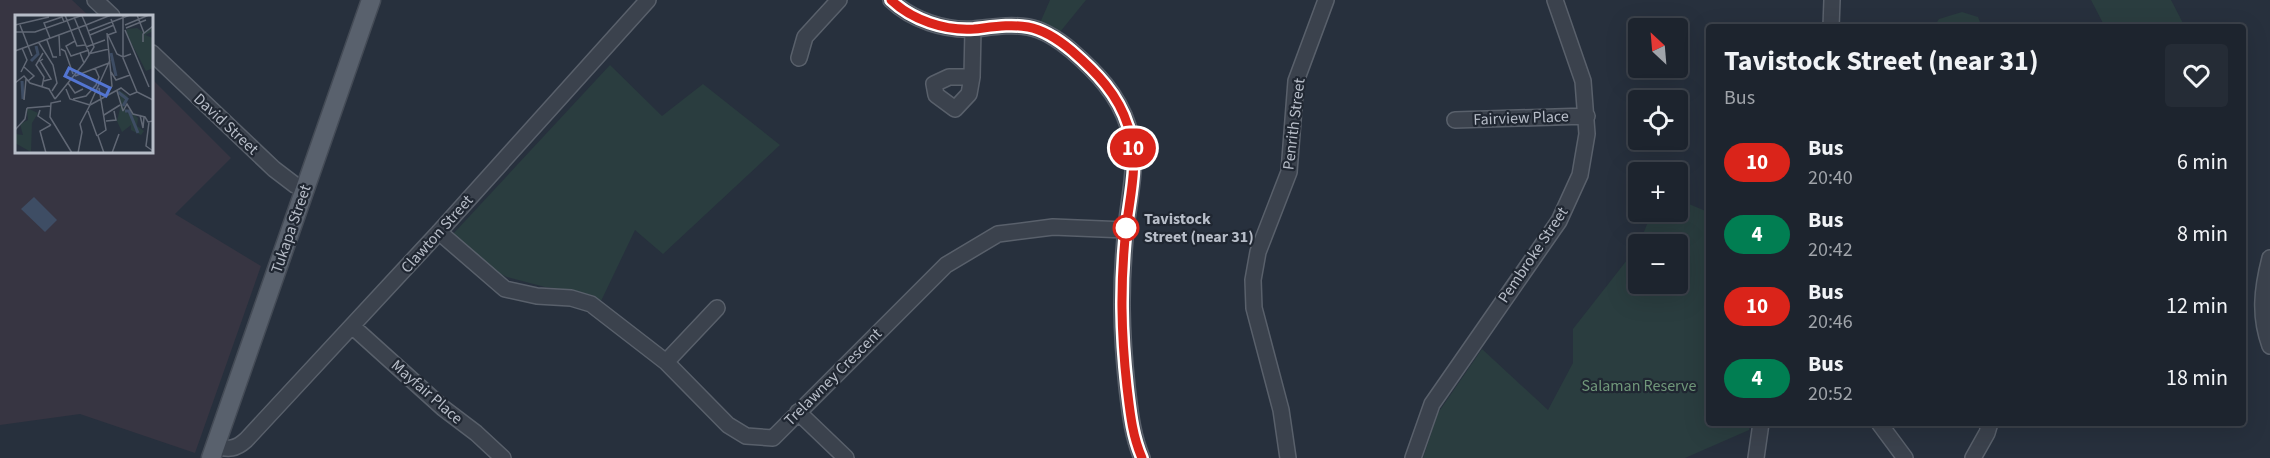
<!DOCTYPE html>
<html lang="en">
<head>
<meta charset="utf-8">
<style>
	:root { --surface:#1d242e; --page:#252c36; --text:#f1f3f6; --muted:#a0a4aa; --line:#3b414a }
	body { margin:0; font-family:"Source Sans 3",sans-serif; background:var(--page); color:var(--text); height:100vh; display:flex; flex-direction:column; font-size:22px; white-space:nowrap }
	* { box-sizing:border-box; margin:0 }
	p { font-size:20px; color:var(--muted) }
	.icon { flex:none; width:33px; height:33px; fill:none; stroke:currentColor; stroke-width:2; stroke-linecap:round; stroke-linejoin:round }
	.map { position:relative; flex:1; overflow:hidden }
	.side { position:absolute; left:1706px; top:24px; width:540px; height:402px; display:flex; flex-direction:column; background:var(--surface); border-radius:6px; box-shadow:0 6px 24px #0002,0 0 0 2px var(--line) }
	.side>* { flex:none }
	.badge { padding:0 12px; border-radius:20px; font-size:21px; line-height:39px }
	.needle { width:39px; rotate:334deg }
	.buttons { position:absolute; left:1628px; top:18px; display:grid; gap:12px }
	.buttons a { display:grid; place-items:center; width:60px; height:60px; border-radius:6px; background:var(--surface); box-shadow:0 6px 24px #0002,0 0 0 2px var(--line); font-size:30px }
	.map>.badge { position:absolute; translate:-50% -50%; box-shadow:0 0 0 3px #fff }
	.round { display:grid; place-items:center; flex:none; width:63px; height:63px; border-radius:6px; background:var(--page) }
	.headline { display:flex; align-items:center; justify-content:space-between; height:102px; padding:0 18px }
	h1 { font-size:28px; font-weight:700; line-height:45px }
	ul { padding:0; list-style:none }
	li { display:flex; align-items:center; gap:18px; height:72px; padding:0 18px }
	li div { flex:1 }
	li b { display:block; font-size:22px }
	li em { font-style:normal }
	li .badge { min-width:66px; font-weight:700; text-align:center }
	.map>svg:first-child { display:block }
	.medical { fill:#373542 }
	.green { fill:#2a3d3f }
	.water { fill:#3e4d64 }
	.lines { fill:none; stroke-linecap:round; stroke-linejoin:round }
	.minor-casing { stroke:#59606b; stroke-width:18 }
	.major-casing { stroke:#444b56; stroke-width:21 }
	.minor { stroke:#3b424d; stroke-width:15 }
	.major { stroke:#59616d; stroke-width:18 }
	.line-casing { stroke:#fff; stroke-width:14 }
	.line { stroke:#da241a; stroke-width:9 }
	.stop-dot { fill:#fff; stroke:#da241a; stroke-width:3 }
	.labels { text-anchor:middle; dominant-baseline:central; stroke-width:4.5; stroke-linejoin:round; paint-order:stroke }
	.street-label { font-size:16px; fill:#b7bdc8; stroke:#202732 }
	.stop-label { font-size:16px; font-weight:bold; fill:#b7bdc8; stroke:#202732; text-anchor:start }
	.park-label { font-size:16px; fill:#70977a; stroke:#202732 }
	.inset-river { fill:none; stroke:#3e4d64; stroke-width:3 }
	.inset-road { fill:none; stroke:#616875; stroke-width:1.5 }
	.view { fill:#5375d2; fill-opacity:0.15; stroke:#5375d2; stroke-width:3 }
	.inset-edge { fill:none; stroke:#b7bdc8; stroke-width:3 }
</style>
</head>
<body>
<div class="map">
<svg width="2270" height="458" viewBox="0 0 2270 458">
	<rect width="100%" height="100%" fill="#27303d"/>
	<path class="medical" d="M 0,0 L 72,0 L 89,16 L 16,16 L 16,152 L 152,152 L 152,79 L 231,158 L 175,214 L 261,266 L 195,453 L 80,414 L 0,425 Z"/>
	<path class="green" d="M 1050,0 L 1086,0 L 1060,32 L 1040,23 Z
		M 2091,0 L 2171,0 L 2185,27 L 2105,27 Z
		M 1962,12 L 1978,17 L 1982,27 L 1934,27 L 1939,19 Z
		M 610,65 L 662,116 L 703,84 L 780,145 L 663,254 L 635,230 L 601,301 L 572,290 L 545,287 L 507,277 L 493,270 L 453,234 Z
		M 1677,199 L 1708,212 L 1708,423 L 1750,423 L 1749,430 L 1685,458 L 1423,458 L 1438,413 L 1482,349 L 1548,410 L 1573,363 L 1573,329 L 1638,246 L 1638,284 L 1677,284 L 1677,244 L 1639,244 L 1652,212 L 1677,212 Z"/>
	<path class="water" d="M 34,197 L 57,220 L 45,232 L 21,209 Z"/>
	<g class="lines">
		<g class="minor-casing">
			<path id="minor" d="M 95,0 L 112,16
				M 891,0 C 912,20 945,31 974,29 C 993,27 1010,24 1028,27 C 1045,30 1059,40 1072,51 C 1096,72 1118,94 1128,126 C 1140,158 1129,195 1126,229 C 1120,286 1121,331 1127,387 C 1130,411 1132,435 1142,458
				M 1831,27 L 1832,0
				M 152,53 L 274,169 L 295,185 L 305,189
				M 799,58 L 805,37 L 839,0
				M 972,77 L 949,77 L 934,84 L 936,95 L 955,109 L 969,94 L 972,77 L 973,29
				M 1455,120 L 1587,116
				M 439,232 L 505,289 L 537,296 L 571,298 L 591,304 L 666,362 L 728,425 L 746,436 L 773,438 L 946,265 L 998,234 L 1053,227 L 1126,230
				M 2270,258 C 2262,289 2259,316 2270,346
				M 352,326 L 443,408 L 476,433 L 503,458
				M 666,362 L 717,308
				M 798,412 L 846,458
				M 1879,423 L 1905,458
				M 215,446 C 229,450 236,449 246,440 L 439,232 L 648,0
				M 1288,458 L 1281,410 L 1254,308 L 1253,280 L 1258,252 L 1289,172 L 1296,81 L 1326,0
				M 1413,458 L 1432,404 L 1559,221 L 1580,175 L 1587,134 L 1583,81 L 1555,0
				M 1756,458 L 1761,423
				M 1973,458 L 1987,433 L 1990,423"/>
		</g>
		<g class="major-casing">
			<path id="major" d="M 211,458 L 371,0"/>
		</g>
		<use href="#minor" class="minor"/>
		<use href="#major" class="major"/>
	</g>
	<g class="lines">
		<g class="line-casing">
			<path id="line" d="M 891,0 C 912,20 945,31 974,29 C 993,27 1010,24 1028,27 C 1045,30 1059,40 1072,51 C 1096,72 1118,94 1128,126 C 1140,159 1130,195 1126,229 C 1120,285 1121,332 1127,387 C 1130,412 1132,435 1142,458"/>
		</g>
		<use href="#line" class="line"/>
	</g>
	<circle class="stop-dot" cx="1126" cy="228" r="12"/>
	<g class="labels">
		<g class="street-label">
			<text transform="translate(1521 118) rotate(-2)">Fairview Place</text>
			<text transform="translate(226 124) rotate(43)">David Street</text>
			<text transform="translate(1294 124) rotate(-83)">Penrith Street</text>
			<text transform="translate(291 229) rotate(-71)">Tukapa Street</text>
			<text transform="translate(437 234) rotate(-48)">Clawton Street</text>
			<text transform="translate(1533 255) rotate(-56)">Pembroke Street</text>
			<text transform="translate(833 377) rotate(-45)">Trelawney Crescent</text>
			<text transform="translate(427 392) rotate(41)">Mayfair Place</text>
		</g>
		<g class="stop-label">
			<text x="1144" y="219">Tavistock<tspan x="1144" dy="18">Street (near 31)</tspan></text>
		</g>
		<g class="park-label">
			<text x="1639" y="386">Salaman Reserve</text>
		</g>
	</g>
	<g transform="translate(15 15)">
		<rect width="138" height="138" fill="#27303d"/>
		<path d="M 138,12 L 138,16 L 130,20 L 138,23 L 138,53 L 131,56 L 111,18 L 112,14 L 122,13 L 128,17 ZM 104,75 L 113,81 L 108,91 L 113,99 L 114,95 L 123,103 L 122,111 L 129,116 L 126,120 L 116,115 L 116,110 L 107,117 L 102,106 L 106,90 ZM 12,93 L 23,98 L 17,108 L 16,137 L 0,128 L 0,119 L 8,120 L 5,109 L 13,105 Z" fill="#2a3d3f"/>
		<path class="inset-river" d="M 96,38 L 101,61M 16,46 L 23,39 L 21,31M 7,66 L 8,84M 103,77 L 112,84 L 108,91M 110,96 L 114,96 L 123,118"/>
		<path class="inset-road" d="M 50,0 L 62,31 L 70,30M 108,0 L 108,43 L 122,77 L 138,85M 122,0 L 129,18M 67,1 L 71,10 L 96,0M 59,2 L 74,38M 0,10 L 34,2M 5,10 L 17,41M 110,10 L 134,0M 111,13 L 131,5M 110,15 L 134,72M 73,16 L 115,0M 0,17 L 20,17 L 68,0M 92,18 L 97,71 L 92,78M 44,20 L 45,41M 75,20 L 99,10M 93,20 L 102,39 L 108,42 L 116,39M 93,20 L 101,17 L 96,4M 35,23 L 29,8 L 47,2 L 49,7M 32,25 L 38,42 L 42,42M 60,26 L 51,31 L 56,41 L 65,38M 128,27 L 128,19 L 138,11M 24,28 L 38,50 L 42,68 L 37,76M 71,32 L 90,25M 46,34 L 50,36 L 58,59M 0,36 L 71,10 L 79,32 L 69,48M 73,39 L 94,34M 28,44 L 25,46 L 36,64 L 29,66M 69,48 L 65,38 L 74,35M 9,52 L 19,61 L 13,66M 6,57 L 12,45 L 7,33M 96,57 L 101,65 L 115,60M 60,61 L 94,48M 0,68 L 9,61 L 15,68 L 34,74 L 40,84M 53,68 L 60,78 L 68,74M 27,72 L 29,62 L 21,50 L 28,38M 51,74 L 55,84 L 75,90M 102,76 L 108,96M 40,84 L 69,48M 58,84 L 71,81 L 81,70 L 84,62 L 80,53M 9,85 L 11,64M 46,86 L 36,88 L 35,102 L 57,138M 75,89 L 95,45M 75,90 L 106,73 L 115,80 L 122,77M 12,93 L 36,91M 25,95 L 23,101 L 36,110M 73,96 L 82,121M 108,96 L 112,89 L 118,99 L 130,102 L 133,107 L 138,106M 89,100 L 105,90M 125,100 L 128,113 L 129,102M 91,106 L 101,105 L 99,96M 134,107 L 131,131 L 138,136M 0,115 L 10,104 L 12,93M 82,121 L 91,115 L 84,73M 83,121 L 89,138M 31,138 L 25,116 L 36,110M 63,138 L 67,117 L 65,109 L 75,90M 97,138 L 104,119"/>
		<path class="view" d="M 54,53 L 95,73 L 91,81 L 50,61 Z"/>
		<rect width="138" height="138" class="inset-edge"/>
	</g>
</svg>
<div class="buttons">
<a><svg class="needle" viewBox="-14 -14 28 28"><path d="M0-13l5 13h-10z" fill="#e53935"/><path d="M0 13l5-13h-10z" fill="#a0a4aa"/></svg></a>
<a><svg class="icon" aria-label="locate" viewBox="0 0 24 24"><circle cx="12" cy="12" r="6"/><path d="M12 2v4M12 18v4M2 12h4M18 12h4"/></svg></a>
<a>+</a>
<a>−</a>
</div>
<b class="badge" style="left:1133px;top:148px;background:#da241a;color:#fff">10</b>
<section class="side">
<div class="headline"><div><h1>Tavistock Street (near 31)</h1><p>Bus</p></div><a class="round"><svg class="icon" aria-label="heart" viewBox="0 0 24 24"><path d="M12 20l-8-8c-3-5 5-10 8-4 3-6 11-1 8 4z"/></svg></a></div>
<ul>
<li><span class="badge" style="background:#da241a;color:#fff">10</span><div><b>Bus</b><p>20:40</p></div><em>6 min</em></li>
<li><span class="badge" style="background:#017e52;color:#fff">4</span><div><b>Bus</b><p>20:42</p></div><em>8 min</em></li>
<li><span class="badge" style="background:#da241a;color:#fff">10</span><div><b>Bus</b><p>20:46</p></div><em>12 min</em></li>
<li><span class="badge" style="background:#017e52;color:#fff">4</span><div><b>Bus</b><p>20:52</p></div><em>18 min</em></li>
</ul>
</section>
</div>
</body>
</html>
